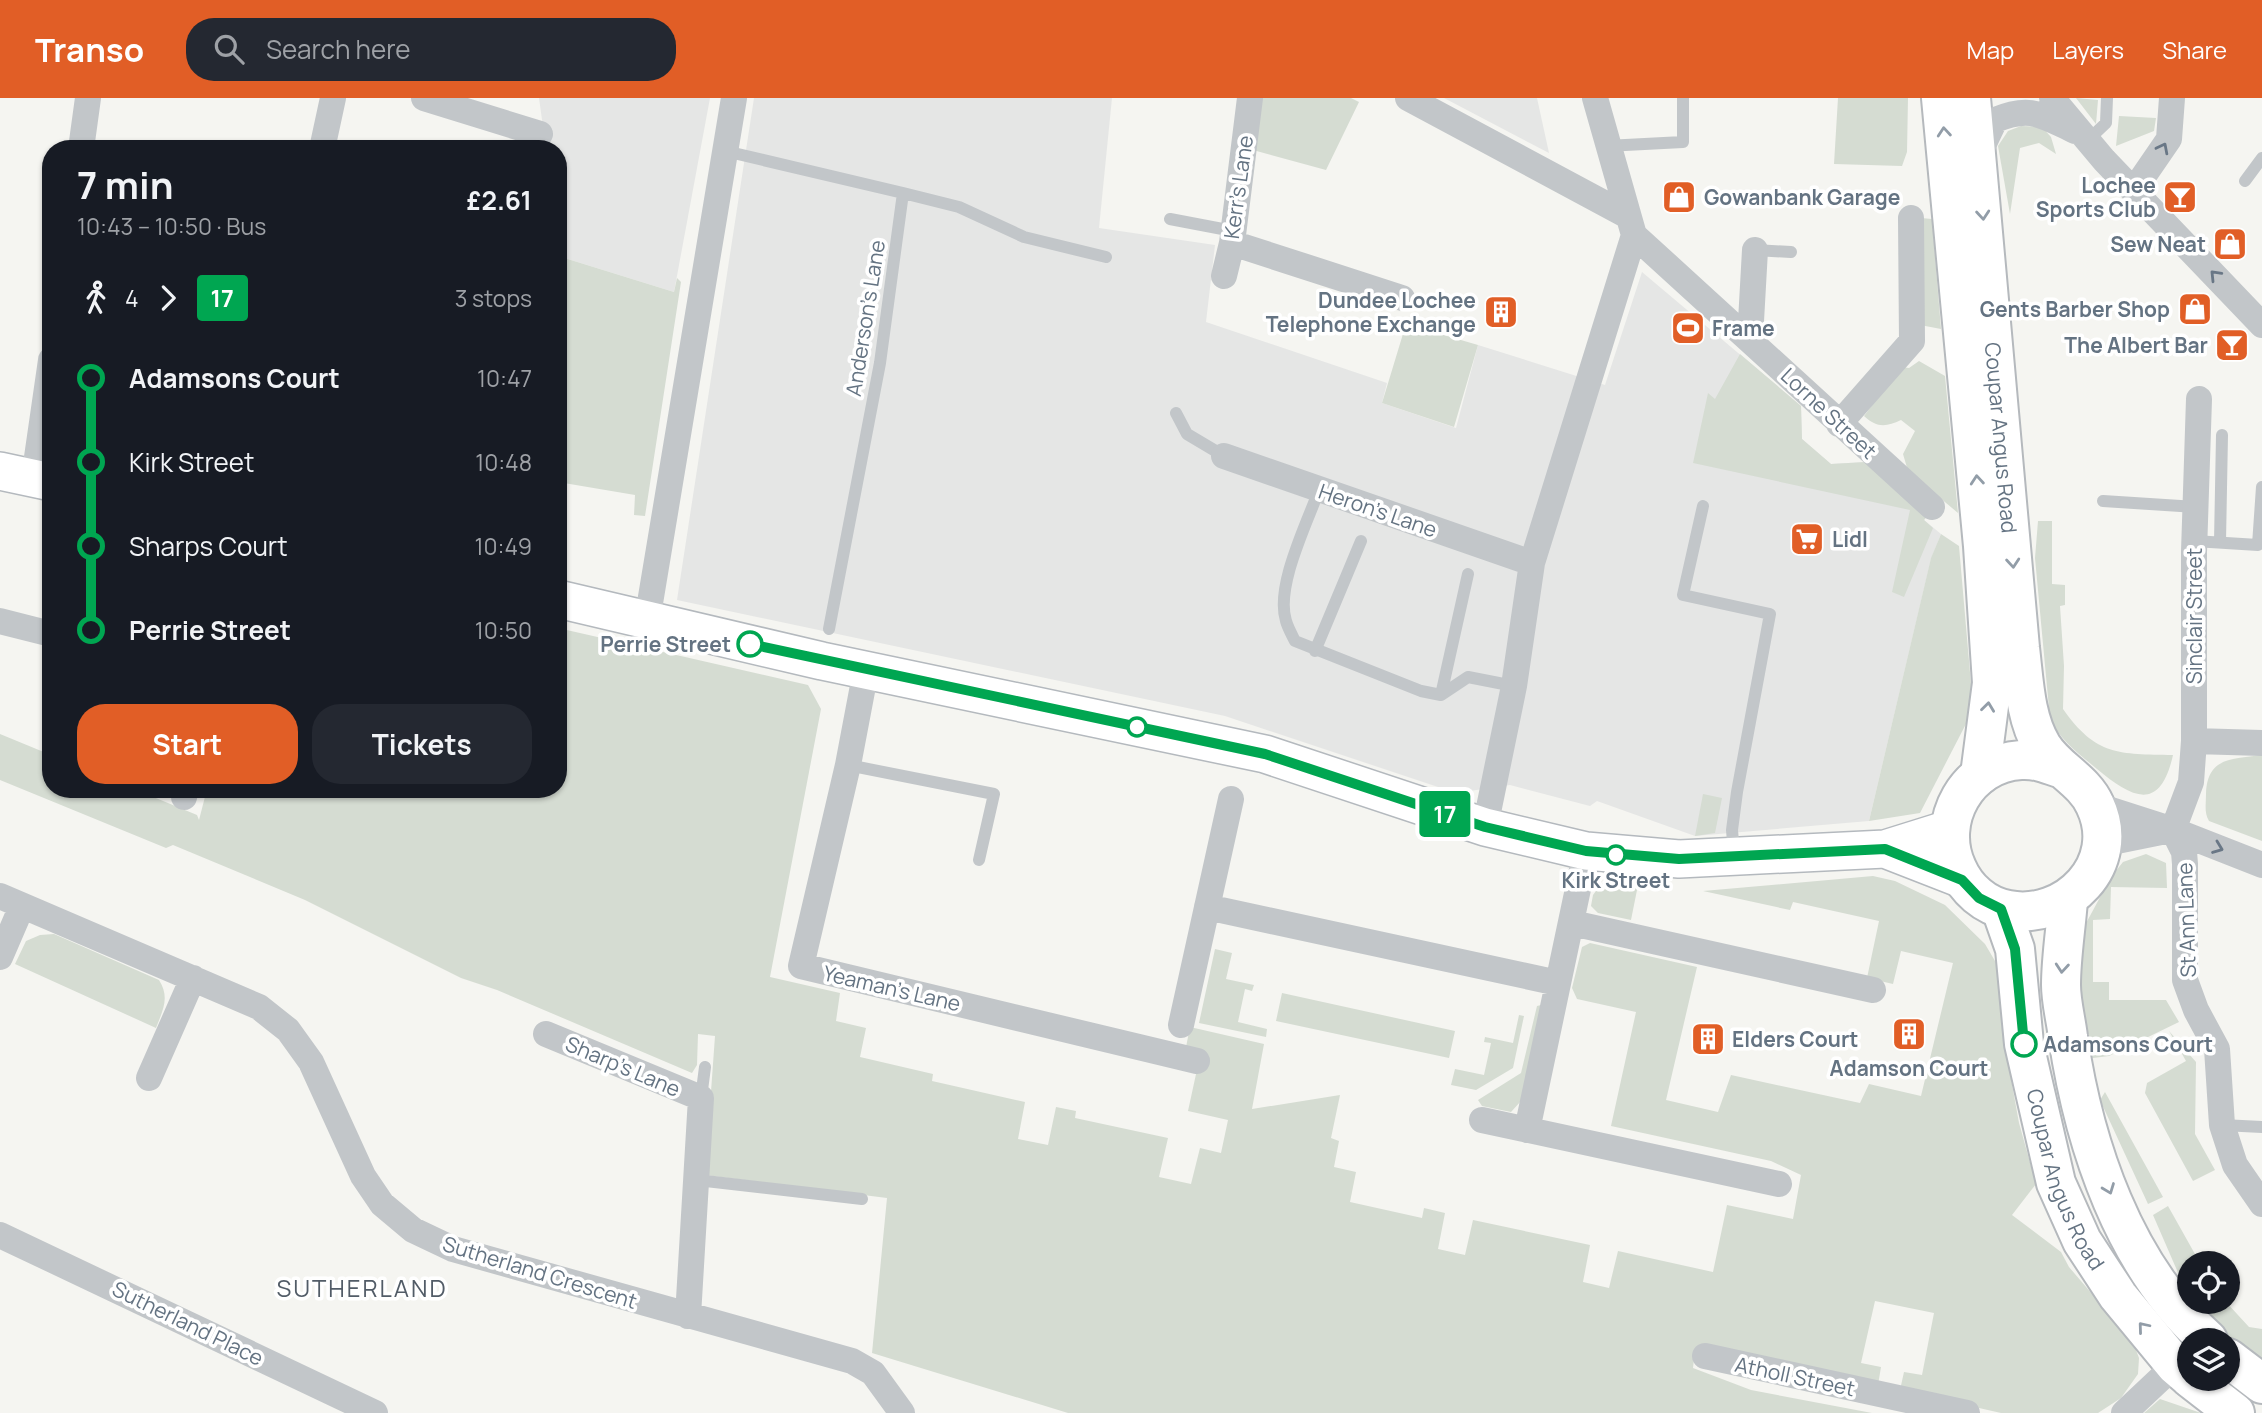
<!DOCTYPE html>
<html lang="en">
<head>
<meta charset="utf-8">
<style>
	:root { --surface:#171b24; --page:#242831; --text:#f1f3f6; --muted:#9ea1a6; --accent:#e15e26 }
	body { margin:0; font-family:Manrope,sans-serif; background:var(--page); color:var(--text); height:100vh; display:flex; flex-direction:column; font-size:26px; white-space:nowrap }
	* { box-sizing:border-box; margin:0 }
	p { font-size:23px; color:var(--muted) }
	.icon { flex:none; width:38px; height:38px; fill:none; stroke:currentColor; stroke-width:2; stroke-linecap:round; stroke-linejoin:round }
	.map { position:relative; flex:1; overflow:hidden }
	.drawer { position:absolute; left:42px; top:42px; width:525px; height:658px; display:flex; flex-direction:column; background:var(--surface); border-radius:28px; box-shadow:0 2px 5px #0004 }
	.drawer>* { flex:none }
	.badge { padding:0 14px; border-radius:5px; font-size:24px; line-height:46px }
	.fabs { position:absolute; left:2177px; top:1153px; display:grid; gap:14px }
	.fabs a { display:grid; place-items:center; width:63px; height:63px; border-radius:50%; background:var(--surface); box-shadow:0 2px 5px #0004; font-size:35px }
	.map>.badge { position:absolute; translate:-50% -50%; box-shadow:0 0 0 4px #fff }
	.legs { display:flex; align-items:center; gap:10px; height:77px; padding:0 35px; font-size:23px }
	.legs p { margin-inline-start:auto }
	.headline { display:flex; align-items:center; justify-content:space-between; height:119px; padding:0 35px }
	h1 { font-size:38px; font-weight:700; line-height:52px }
	.action { display:flex; gap:14px; margin-top:auto; padding:14px 35px }
	.action a { flex:1; height:80px; border-radius:28px; background:var(--accent); color:#fff; font-size:28px; font-weight:700; line-height:80px; text-align:center }
	.action a+a { background:var(--page); color:var(--text) }
	ul { padding:0 35px; list-style:none }
	li { display:flex; align-items:center; gap:24px; height:84px; font-size:26px }
	li i { display:grid; place-items:center; width:10px; height:100%; margin:0 9px; background:currentColor }
	li i::after { content:''; width:18px; height:18px; margin:-9px; border:5px solid; border-radius:50%; background:var(--surface) }
	li p { margin-inline-start:auto }
	li:first-child i { background:linear-gradient(#0000 50%,currentColor 0) }
	li:last-child i { background:linear-gradient(currentColor 50%,#0000 0) }
	header { display:flex; align-items:center; gap:42px; box-sizing:border-box; height:98px; padding:0 35px; background:var(--accent); color:#fff }
	header strong { font-size:33px }
	nav { display:flex; gap:38px; margin-inline-start:auto; font-size:24px }
	.search { width:490px; height:63px; background:var(--page); display:flex; align-items:center; gap:18px; box-sizing:border-box; padding:0 24px; border-radius:28px; color:var(--muted); font-size:26px }
	.map>svg:first-child { display:block }
	.built { fill:#e5e6e5 }
	.green { fill:#d5dcd2 }
	.lines { fill:none; stroke-linecap:round; stroke-linejoin:round }
	.secondary-casing { stroke:#b4b9be; stroke-width:40 }
	.primary-casing { stroke:#b5b9bd; stroke-width:42 }
	.lane { stroke:#c2c6c9; stroke-width:12 }
	.street { stroke:#c2c6c9; stroke-width:26 }
	.secondary { stroke:#fff; stroke-width:37 }
	.primary { stroke:#fff; stroke-width:38 }
	.oneway { stroke:#929da8 }
	.oneway2 { stroke:#697786 }
	.line-1-casing { stroke:#fff; stroke-width:16 }
	.line-1 { stroke:#00a651; stroke-width:10 }
	.stop-1-dot { fill:#fff; stroke:#00a651; stroke-width:3.5 }
	.labels { text-anchor:middle; dominant-baseline:central; stroke-width:7; stroke-linejoin:round; paint-order:stroke }
	.poi-label { font-size:21px; font-weight:bold; fill:#647382; stroke:#fff; text-anchor:end }
	.street-label { font-size:21px; fill:#647382; stroke:#fff }
	.stop-label { font-size:21px; font-weight:bold; fill:#647382; stroke:#fff; text-anchor:end }
	.quarter-label { font-size:24px; letter-spacing:2px; fill:#525c67; stroke:#fff }
</style>
</head>
<body>
<header>
<strong>Transo</strong>
<div class="search"><svg class="icon" aria-label="search" viewBox="0 0 24 24"><circle cx="10" cy="10" r="6"/><path d="M15 15l6 6"/></svg>Search here</div>
<nav><a>Map</a><a>Layers</a><a>Share</a></nav>
</header>
<div class="map">
<svg width="2262" height="1315" viewBox="0 0 2262 1315">
	<rect width="100%" height="100%" fill="#f5f5f1"/>
	<path class="built" d="M 539,0 L 710,0 L 674,194 L 558,158 L 558,51 L 546,51 Z
		M 754,0 L 1112,0 L 1099,130 L 1215,147 L 1206,224 L 1387,285 L 1382,305 L 1456,330 L 1478,247 L 1605,287 L 1642,174 L 1801,308 L 1802,341 L 1831,366 L 1866,364 L 1928,417 L 1924,422 L 1941,436 L 1931,461 L 1869,723 L 1695,738 L 1597,703 L 1590,708 L 1510,687 L 1456,695 L 1225,618 L 677,502 Z
		M 1444,0 L 1537,0 L 1549,55 Z"/>
	<path class="green" d="M 1261,0 L 1351,0 L 1359,4 L 1326,72 L 1253,52 Z
		M 1838,0 L 1908,0 L 1907,54 L 1902,68 L 1834,66 Z
		M 2076,0 L 2098,2 L 2096,26 Z
		M 2119,18 L 2156,20 L 2154,33 L 2116,48 Z
		M 2021,28 L 2042,29 L 2051,39 L 2056,56 L 2039,45 L 2020,50 L 2010,116 L 1998,48 L 2008,33 Z
		M 1921,120 L 1932,121 L 1941,231 L 1920,227 Z
		M 558,158 L 674,194 L 677,180 L 681,184 L 645,418 L 634,417 L 635,397 L 558,384 Z
		M 1406,226 L 1478,247 L 1454,329 L 1382,305 Z
		M 1740,256 L 1801,308 L 1802,341 L 1831,366 L 1866,364 L 1928,417 L 1924,422 L 1933,430 L 1904,499 L 1892,494 L 1910,412 L 1693,365 L 1708,295 L 1715,301 Z
		M 1919,263 L 1945,278 L 1958,415 L 1908,373 L 1903,356 L 1915,333 L 1901,322 C 1886,329 1877,330 1864,318 L 1901,269 L 1909,270 Z
		M 2038,423 L 2052,423 L 2052,486 L 2065,487 L 2065,507 L 2060,508 L 2064,568 L 2063,611 C 2096,658 2119,656 2173,657 C 2160,715 2132,700 2097,671 C 2078,655 2061,643 2050,621 L 2035,460 Z
		M 1941,436 L 1959,448 L 1971,586 L 1968,622 L 1920,715 L 1869,723 L 1931,460 Z
		M 558,530 L 808,587 L 821,611 L 770,879 L 840,895 L 836,923 L 866,930 L 860,959 L 933,976 L 932,983 L 1025,1004 L 1018,1041 L 1048,1047 L 1056,1009 L 1076,1013 L 1075,1020 L 1168,1040 L 1159,1079 L 1191,1086 L 1200,1050 L 1221,1055 L 1228,1022 L 1188,1013 L 1201,953 L 1186,949 L 1190,929 L 1264,946 L 1252,1011 L 1340,997 L 1331,1040 L 1339,1043 L 1334,1069 L 1356,1074 L 1350,1104 L 1422,1120 L 1424,1110 L 1445,1115 L 1438,1151 L 1465,1157 L 1473,1122 L 1590,1147 L 1583,1184 L 1609,1190 L 1618,1153 L 1713,1174 L 1727,1107 L 1793,1121 L 1801,1077 L 1771,1063 L 1611,1028 L 1636,914 L 1577,901 L 1572,890 L 1582,849 L 1590,845 L 1697,869 L 1666,1002 L 1718,1014 L 1731,977 L 1860,1005 L 1869,986 L 1921,998 L 1953,865 L 1901,853 L 1893,886 L 1867,880 L 1879,823 L 1793,804 L 1790,812 L 1703,793 L 1873,778 L 1895,783 L 1945,807 L 1985,846 L 1998,868 L 2002,931 L 2019,1025 L 2036,1086 L 2012,1117 L 2061,1154 L 2069,1169 L 2133,1244 L 2139,1260 L 2138,1276 L 2121,1300 L 2098,1315 L 2001,1315 L 1900,1292 L 1904,1274 L 1922,1277 L 1934,1215 L 1875,1203 L 1861,1265 L 1881,1269 L 1878,1287 L 1695,1252 L 1693,1270 L 1751,1292 L 1872,1315 L 1068,1315 L 872,1255 L 887,1100 L 705,1077 L 715,938 L 698,936 L 697,967 L 692,975 L 497,892 L 461,880 L 305,802 L 173,747 L 166,750 L 0,682 L 0,636 L 51,657 L 51,691 L 134,691 L 197,717 L 199,722 L 207,691 L 558,691 Z
		M 2262,657 L 2262,743 L 2209,723 C 2204,715 2206,706 2206,696 C 2207,659 2232,661 2262,657 Z
		M 1703,696 L 1722,700 L 1715,735 L 1695,738 Z
		M 2146,756 L 2166,765 L 2167,790 L 2111,789 L 2110,821 L 2093,822 L 2093,884 L 2109,884 L 2109,902 L 2166,902 L 2179,924 L 2109,958 L 2085,961 L 2071,871 L 2078,840 L 2111,779 L 2123,764 Z
		M 1613,782 L 1638,787 L 1631,822 L 1598,815 L 1591,808 L 1593,797 L 1601,786 Z
		M 54,836 L 159,882 C 170,899 163,912 156,930 L 15,866 L 26,843 L 40,837 Z
		M 1215,851 L 1232,855 L 1226,881 L 1254,887 L 1252,893 L 1245,891 L 1238,924 L 1267,931 L 1266,939 L 1199,925 Z
		M 1282,895 L 1455,933 L 1449,960 L 1276,923 Z
		M 1541,907 L 1521,1003 L 1511,1014 L 1482,1008 L 1478,1002 L 1521,975 L 1537,908 Z
		M 1519,917 L 1524,918 L 1513,970 L 1476,992 L 1451,987 L 1455,971 L 1484,977 L 1491,945 L 1484,944 L 1485,939 L 1513,945 Z
		M 2169,933 L 2196,964 L 2195,1036 L 2215,1072 L 2193,1083 L 2145,995 L 2147,985 L 2186,963 Z
		M 2105,994 L 2163,1099 L 2148,1106 L 2100,1002 Z
		M 2168,1108 L 2200,1165 L 2189,1166 L 2189,1200 L 2153,1117 Z
		M 2191,1204 L 2226,1204 L 2249,1229 L 2262,1231 L 2262,1267 Z
		M 2160,1301 L 2201,1315 L 2144,1315 Z"/>
	<g class="lines">
		<g class="secondary-casing">
			<path id="secondary" d="M 0,373 L 51,384
				M 558,501 L 822,563 L 1265,656 L 1485,729 L 1586,753 L 1679,761 L 1885,751 L 1949,731
				M 1885,751 L 1962,781"/>
		</g>
		<g class="primary-casing">
			<g id="primary">
				<path d="M 1941,0 L 1983,448 L 1992,585 L 1980,677"/>
				<path id="s1" d="M 1971,0 L 2020,550 C 2024,583 2025,620 2042,648 C 2056,671 2084,682 2095,707 C 2123,766 2066,823 2008,812 C 1985,808 1966,791 1957,770 C 1935,723 1967,665 2021,662 C 2036,661 2048,666 2062,671"/>
				<path d="M 2068,802 C 2066,830 2061,859 2061,887 C 2061,904 2066,922 2068,939 C 2084,1047 2124,1168 2208,1242"/>
				<path id="s2" d="M 2001,811 L 2015,851 L 2024,946 L 2056,1085 L 2082,1143 L 2118,1198 L 2175,1267 L 2189,1279"/>
				<path d="M 2228,1260 L 2262,1286"/>
				<path d="M 2191,1281 L 2235,1315"/>
			</g>
		</g>
		<path class="lane" d="M 2087,43 L 2106,25 L 2107,0
			M 1606,48 L 1683,44 L 1683,0
			M 725,53 L 903,95 L 880,265 L 829,531
			M 2245,83 L 2262,60
			M 903,95 L 959,109 L 1024,139 L 1106,159
			M 1170,121 L 1233,133
			M 1755,152 L 1791,154
			M 1176,315 L 1187,336 L 1224,358
			M 1319,392 C 1307,425 1275,489 1286,523 C 1288,530 1292,537 1295,543 L 1421,593 L 1441,597 L 1468,579 L 1514,588
			M 2103,403 L 2196,409
			M 1703,408 L 1683,497 L 1770,516 L 1737,694 L 1732,732 L 1734,755
			M 2194,443 L 2258,447 L 2262,389
			M 2220,444 L 2222,337
			M 1315,553 L 1361,443
			M 1441,597 L 1468,476
			M 848,667 L 994,696 L 979,762
			M 701,1000 L 705,969
			M 2222,1027 L 2262,1029
			M 697,1082 L 862,1101"/>
		<path class="street" d="M 424,0 L 540,36
			M 1408,0 L 1626,117
			M 1595,0 L 1634,137 L 1932,409
			M 2052,0 L 2104,62 L 2262,227
			M 81,51 L 88,0
			M 322,51 L 333,0
			M 1978,58 L 1995,22 C 2031,7 2041,17 2075,33
			M 2134,92 L 2169,41 L 2172,0
			M 1232,145 L 1402,200
			M 1224,178 L 1232,145 L 1250,0
			M 1750,241 L 1755,152
			M 1839,326 L 1912,243 L 1911,120
			M 1224,358 L 1532,465
			M 34,380 L 51,262
			M 0,523 L 51,536
			M 647,523 L 734,0
			M 866,572 L 848,667 L 801,868 L 1197,963
			M 2194,643 L 2262,645
			M 184,699 L 186,691
			M 2095,707 L 2173,732 L 2262,767
			M 1485,729 L 1514,588 L 1532,465 L 1634,137
			M 2173,732 L 2191,684 L 2194,643 L 2194,454 L 2199,301
			M 2173,732 L 2184,754 L 2185,766 L 2185,882 L 2196,912 L 2217,951 L 2222,1027 L 2235,1067 L 2262,1106
			M 2102,746 L 2171,732
			M 0,798 L 259,909 L 288,932 L 311,964 L 363,1078 L 382,1106 L 413,1132 L 453,1151 L 852,1263 L 873,1275 L 902,1315
			M 1207,809 L 1558,885
			M 1572,825 L 1873,892
			M 0,859 L 22,808
			M 1181,927 L 1231,701
			M 546,936 L 701,1000 L 688,1218
			M 149,980 L 193,880
			M 1482,1022 L 1779,1086
			M 1527,1032 L 1586,753
			M 0,1137 L 375,1315
			M 1705,1258 L 1967,1315
			M 2124,1315 L 2175,1267"/>
		<use href="#secondary" class="secondary"/>
		<use href="#primary" class="primary"/>
	</g>
	<defs><path id="oneway-chevron" d="M-2-3.5L2.5 0L-2 3.5" fill="none" stroke-width="1.6" stroke-linecap="round" stroke-linejoin="round" transform="scale(1.75)"/></defs>
	<g class="oneway">
		<use href="#oneway-chevron" transform="translate(1944 34) rotate(-95)"/>
		<use href="#oneway-chevron" transform="translate(1983 117) rotate(85)"/>
		<use href="#oneway-chevron" transform="translate(1977 382) rotate(-95)"/>
		<use href="#oneway-chevron" transform="translate(2013 465) rotate(85)"/>
		<use href="#oneway-chevron" transform="translate(1988 609) rotate(-83)"/>
		<use href="#oneway-chevron" transform="translate(2062 870) rotate(95)"/>
		<use href="#oneway-chevron" transform="translate(2109 1091) rotate(69)"/>
		<use href="#oneway-chevron" transform="translate(2143 1229) rotate(-130)"/>
	</g>
	<g class="oneway2">
		<use href="#oneway-chevron" transform="translate(2163 50) rotate(-63)"/>
		<use href="#oneway-chevron" transform="translate(2215 177) rotate(-134)"/>
		<use href="#oneway-chevron" transform="translate(2218 750) rotate(21)"/>
	</g>
	<g class="lines">
		<g class="line-1-casing">
			<path id="line-1" d="M 750,546 L 1265,656 L 1485,729 L 1586,753 L 1679,761 L 1885,751 L 1962,782 L 1979,800 L 2001,811 L 2015,851 L 2024,946"/>
		</g>
		<use href="#line-1" class="line-1"/>
	</g>
	<defs>
		<g id="shop-square" transform="scale(1.75)"><rect x="-9" y="-9" width="18" height="18" rx="4" fill="#e15e26" stroke="#fff"/><path d="M-5-2.5h2.3a2.7 3.5 0 0 1 5.4 0H5L5.5 6h-11ZM-1.5-2.5h3a1.5 2.3 0 0 0-3 0Z" fill="#fff"/></g>
		<g id="bar-square" transform="scale(1.75)"><rect x="-9" y="-9" width="18" height="18" rx="4" fill="#e15e26" stroke="#fff"/><path d="M-6-5H6L.8 .8V4.5H3.5V6h-7V4.5H-.8V.8Z" fill="#fff"/></g>
		<g id="building-square" transform="scale(1.75)"><rect x="-9" y="-9" width="18" height="18" rx="4" fill="#e15e26" stroke="#fff"/><path d="M-4-6H4V6H1V3H-1V6H-4ZM-2.5-4.3h1.7v1.8h-1.7ZM.8-4.3h1.7v1.8H.8ZM-2.5-1h1.7V.8h-1.7ZM.8-1h1.7V.8H.8Z" fill="#fff"/></g>
		<g id="stadium-square" transform="scale(1.75)"><rect x="-9" y="-9" width="18" height="18" rx="4" fill="#e15e26" stroke="#fff"/><path d="M0-5a6.5 5 0 1 0 0 10a6.5 5 0 1 0 0-10ZM-3.5-1.8h7v3.6h-7Z" fill="#fff"/></g>
		<g id="supermarket-square" transform="scale(1.75)"><rect x="-9" y="-9" width="18" height="18" rx="4" fill="#e15e26" stroke="#fff"/><path d="M-6-5.5h2.5l.6 2H6L4.5 2H-2.5L-4.4-4H-6ZM-1.5 3.2a1.3 1.3 0 1 0 .1 0ZM3 3.2a1.3 1.3 0 1 0 .1 0Z" fill="#fff"/></g>
	</defs>
	<g fill-rule="evenodd">
		<use href="#shop-square" x="1679" y="99"/>
		<use href="#bar-square" x="2180" y="99"/>
		<use href="#shop-square" x="2230" y="146"/>
		<use href="#shop-square" x="2195" y="211"/>
		<use href="#building-square" x="1501" y="214"/>
		<use href="#stadium-square" x="1688" y="230"/>
		<use href="#bar-square" x="2232" y="247"/>
		<use href="#supermarket-square" x="1807" y="441"/>
		<use href="#building-square" x="1909" y="936"/>
		<use href="#building-square" x="1708" y="941"/>
	</g>
	<g class="stop-1-dot">
		<circle cx="750" cy="546" r="12"/>
		<circle cx="1137" cy="629" r="9"/>
		<circle cx="1616" cy="757" r="9"/>
		<circle cx="2024" cy="946" r="12"/>
	</g>
	<g class="labels">
		<g class="poi-label">
			<text x="2156" y="87">Lochee<tspan x="2156" dy="24">Sports Club</tspan></text>
			<text x="1704" y="99" text-anchor="start">Gowanbank Garage</text>
			<text x="2206" y="146">Sew Neat</text>
			<text x="1476" y="202">Dundee Lochee<tspan x="1476" dy="24">Telephone Exchange</tspan></text>
			<text x="2170" y="211">Gents Barber Shop</text>
			<text x="1712" y="230" text-anchor="start">Frame</text>
			<text x="2208" y="247">The Albert Bar</text>
			<text x="1832" y="441" text-anchor="start">Lidl</text>
			<text x="1732" y="941" text-anchor="start">Elders Court</text>
			<text x="1909" y="970" text-anchor="middle">Adamson Court</text>
		</g>
		<g class="street-label">
			<text transform="translate(1238 89) rotate(-82)">Kerr's Lane</text>
			<text transform="translate(865 220) rotate(-81)">Anderson's Lane</text>
			<text transform="translate(1829 315) rotate(43)">Lorne Street</text>
			<text stroke="none"><textPath href="#s1" startOffset="341">Coupar Angus Road</textPath></text>
			<text transform="translate(1378 412) rotate(19)">Heron's Lane</text>
			<text transform="translate(2194 518) rotate(-90)">Sinclair Street</text>
			<text transform="translate(2186 822) rotate(-92)">St Ann Lane</text>
			<text transform="translate(892 890) rotate(13)">Yeaman's Lane</text>
			<text transform="translate(623 968) rotate(23)">Sharp's Lane</text>
			<text stroke="none"><textPath href="#s2" startOffset="280">Coupar Angus Road</textPath></text>
			<text transform="translate(540 1174) rotate(17)">Sutherland Crescent</text>
			<text transform="translate(188 1225) rotate(26)">Sutherland Place</text>
			<text transform="translate(1795 1278) rotate(12)">Atholl Street</text>
		</g>
		<g class="stop-label">
			<text x="731" y="546">Perrie Street</text>
			<text x="1616" y="782" text-anchor="middle">Kirk Street</text>
			<text x="2043" y="946" text-anchor="start">Adamsons Court</text>
		</g>
		<g class="quarter-label">
			<text x="362" y="1189">SUTHERLAND</text>
		</g>
	</g>
</svg>
<div class="fabs">
<a><svg class="icon" aria-label="locate" viewBox="0 0 24 24"><circle cx="12" cy="12" r="6"/><path d="M12 2v4M12 18v4M2 12h4M18 12h4"/></svg></a>
<a><svg class="icon" aria-label="layers" viewBox="0 0 24 24"><path d="M12 4l9 5-9 5-9-5zM3 14l9 5 9-5"/></svg></a>
</div>
<b class="badge" style="left:1445px;top:716px;background:#00a651;color:#fff">17</b>
<section class="drawer">
<div class="headline"><div><h1>7 min</h1><p>10:43 – 10:50 · Bus</p></div><b>£2.61</b></div>
<div class="legs"><svg class="icon" aria-label="walk" viewBox="0 0 24 24"><circle cx="13" cy="4" r="2"/><path d="M13 8l-2 6 4 7M11 14l-3 7M7 12l3-4h3l4 4"/></svg>4<svg class="icon" aria-label="forward" viewBox="0 0 24 24"><path d="M9 5l7 7-7 7"/></svg><b class="badge" style="background:#00a651;color:#fff">17</b><p>3 stops</p></div>
<ul>
<li><i style="color:#00a651"></i><b>Adamsons Court</b><p>10:47</p></li>
<li><i style="color:#00a651"></i><span>Kirk Street</span><p>10:48</p></li>
<li><i style="color:#00a651"></i><span>Sharps Court</span><p>10:49</p></li>
<li><i style="color:#00a651"></i><b>Perrie Street</b><p>10:50</p></li>
</ul>
<div class="action"><a>Start</a><a>Tickets</a></div>
</section>
</div>
</body>
</html>
